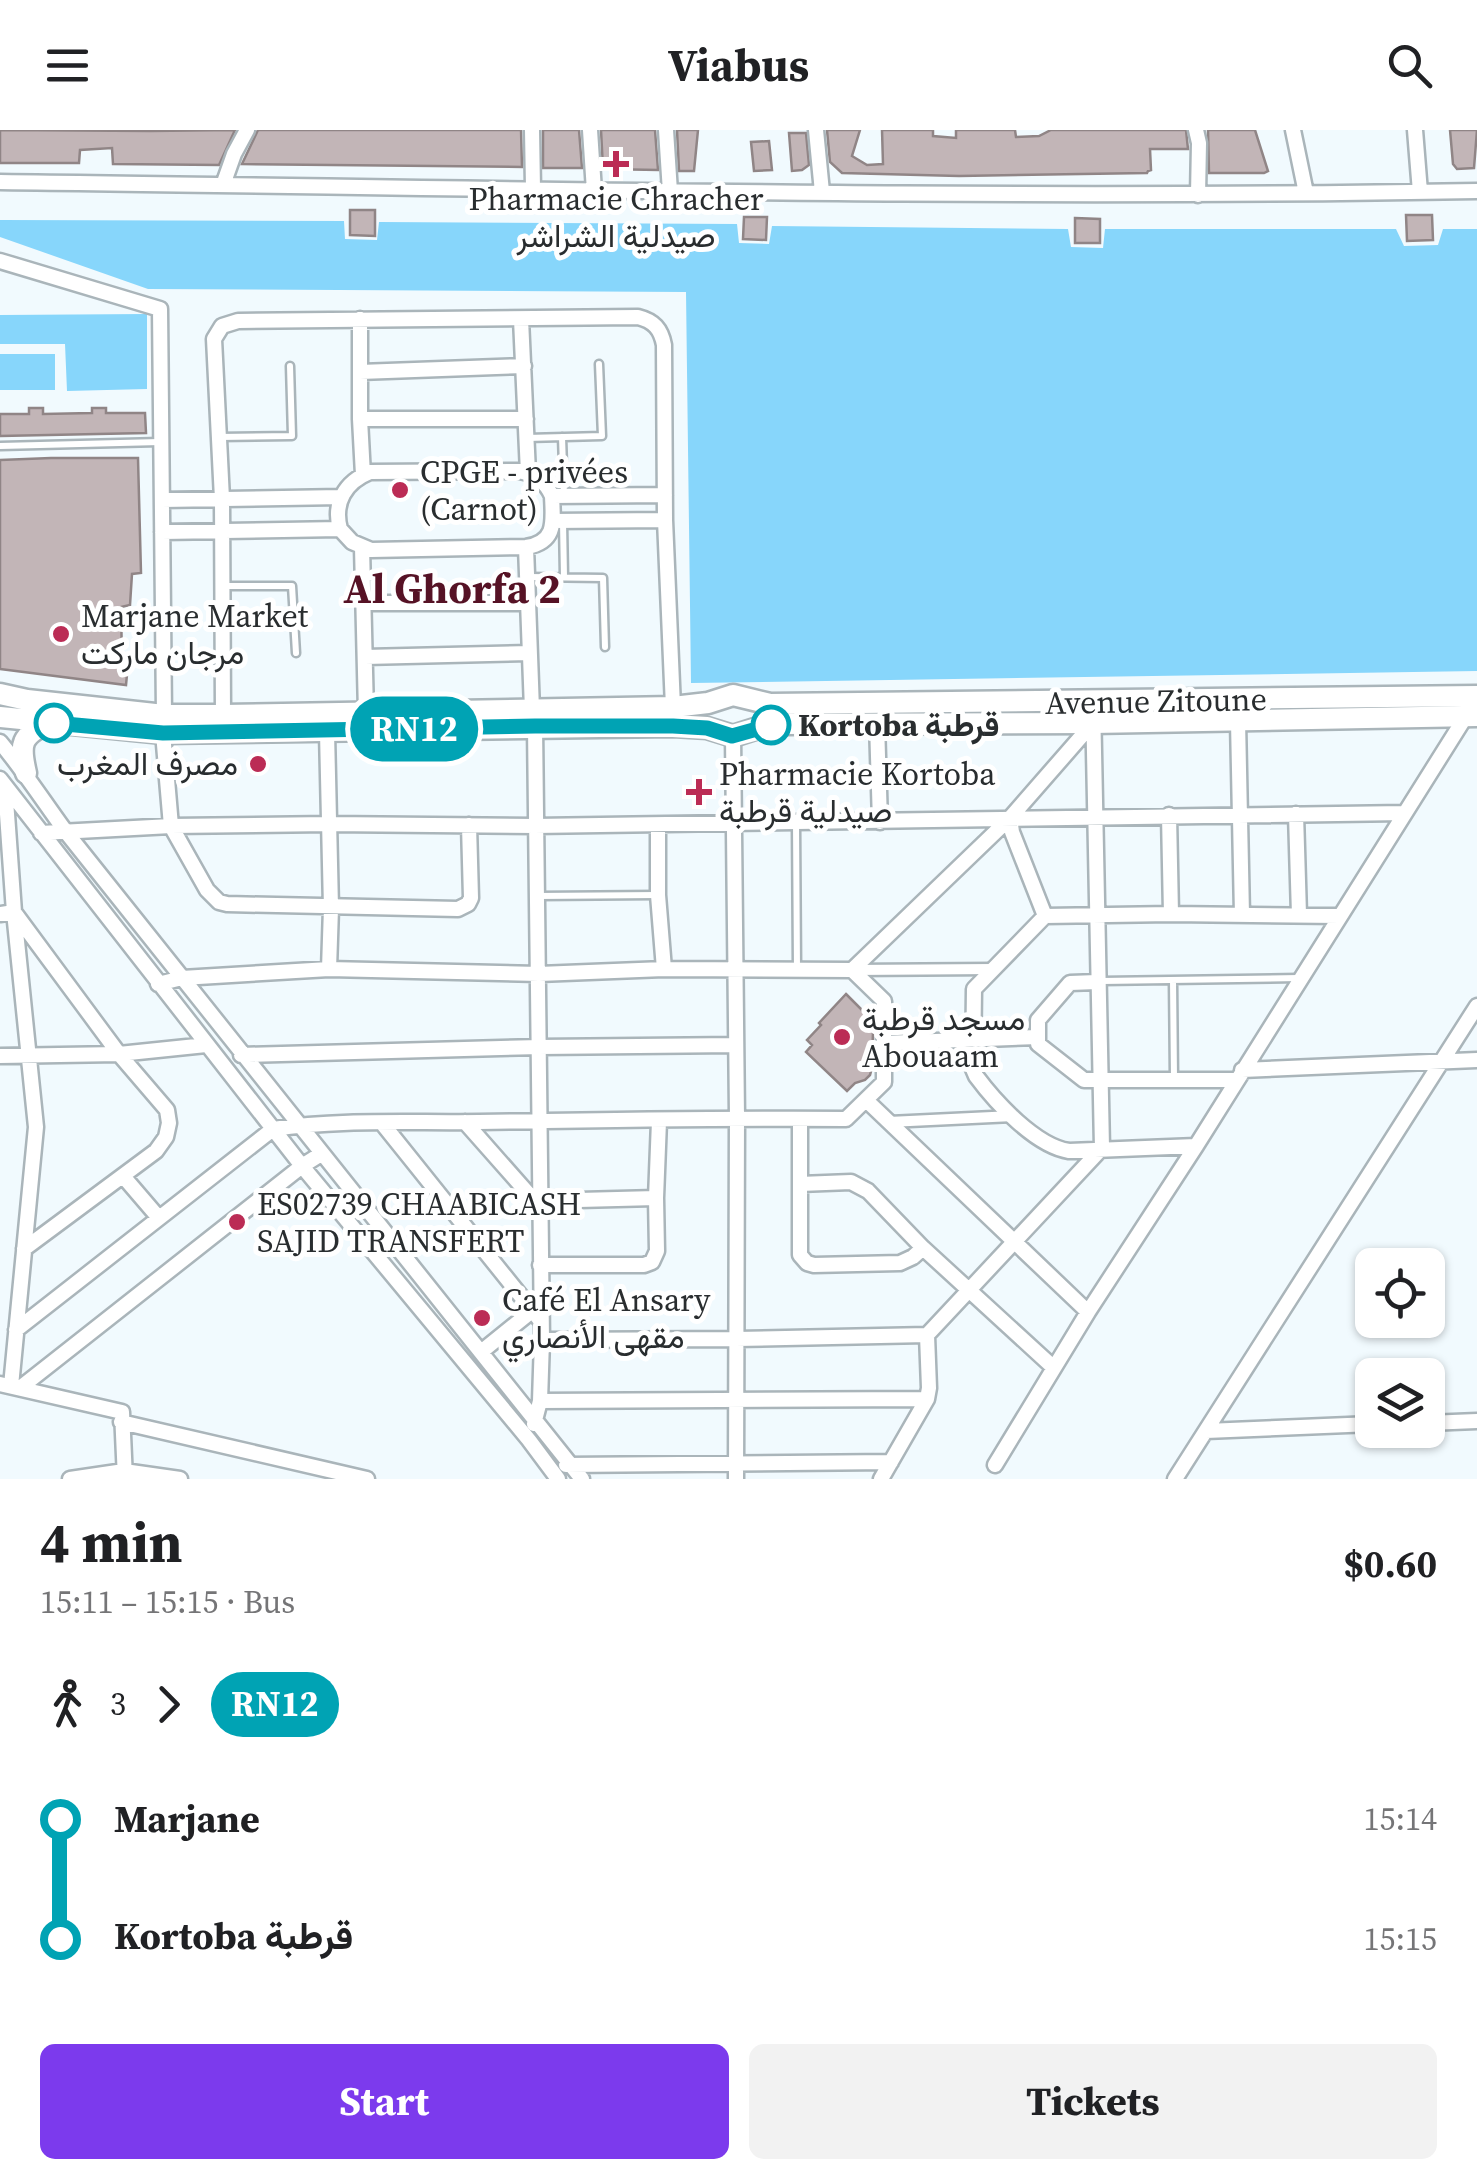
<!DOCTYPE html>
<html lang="en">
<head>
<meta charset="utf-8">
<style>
	:root { --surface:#fff; --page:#f2f2f2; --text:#202124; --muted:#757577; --accent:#7c3aed }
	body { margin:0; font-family:"Source Serif 4",Vazirmatn,serif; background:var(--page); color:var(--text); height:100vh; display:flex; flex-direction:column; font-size:38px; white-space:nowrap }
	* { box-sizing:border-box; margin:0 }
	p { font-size:32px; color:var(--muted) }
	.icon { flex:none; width:55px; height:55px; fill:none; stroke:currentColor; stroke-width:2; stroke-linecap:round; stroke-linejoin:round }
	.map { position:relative; height:1349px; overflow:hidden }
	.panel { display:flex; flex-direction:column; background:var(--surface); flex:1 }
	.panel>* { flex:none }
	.badge { padding:0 20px; border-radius:32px; font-size:35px; line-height:65px }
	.fabs { position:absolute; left:1355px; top:1118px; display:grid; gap:20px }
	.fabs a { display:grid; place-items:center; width:90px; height:90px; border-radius:15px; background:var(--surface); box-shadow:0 2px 8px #0004; font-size:50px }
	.map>.badge { position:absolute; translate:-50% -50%; box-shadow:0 0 0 5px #fff }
	.legs { display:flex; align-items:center; gap:15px; height:110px; padding:0 40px; font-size:32px }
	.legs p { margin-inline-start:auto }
	.head { display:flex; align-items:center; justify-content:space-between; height:170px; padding:0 40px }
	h1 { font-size:55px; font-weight:700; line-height:75px }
	.cta { display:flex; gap:20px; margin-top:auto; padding:20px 40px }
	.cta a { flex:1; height:115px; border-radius:15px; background:var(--accent); color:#fff; font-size:40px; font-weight:700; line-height:115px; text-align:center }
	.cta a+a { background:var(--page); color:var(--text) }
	ul { padding:0 40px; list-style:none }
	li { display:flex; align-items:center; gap:35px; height:120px; font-size:38px }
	li i { display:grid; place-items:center; width:15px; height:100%; margin:0 12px; background:currentColor }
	li i::after { content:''; width:25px; height:25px; margin:-12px; border:8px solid; border-radius:50%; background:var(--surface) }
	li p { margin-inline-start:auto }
	li:first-child i { background:linear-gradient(#0000 50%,currentColor 0) }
	li:last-child i { background:linear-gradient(currentColor 50%,#0000 0) }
	header { display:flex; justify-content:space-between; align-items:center; height:130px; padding:0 40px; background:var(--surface); font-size:45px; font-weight:700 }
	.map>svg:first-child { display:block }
	.green { fill:#87d6fb }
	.building { fill:#c2b5b7; stroke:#908586; stroke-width:2.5 }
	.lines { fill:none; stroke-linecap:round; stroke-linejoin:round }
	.service-casing { stroke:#aab5ba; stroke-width:11 }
	.pedestrian-casing { stroke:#aab5ba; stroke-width:15 }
	.minor-casing { stroke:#aab5ba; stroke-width:19 }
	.secondary-casing { stroke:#aab5ba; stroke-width:25 }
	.service { stroke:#fff; stroke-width:6 }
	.pedestrian { stroke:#fff; stroke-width:10 }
	.minor { stroke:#fff; stroke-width:14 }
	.secondary { stroke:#fff; stroke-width:20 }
	.line-1-casing { stroke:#fff; stroke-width:22 }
	.line-1 { stroke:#00a3b4; stroke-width:15 }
	.poi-dot { fill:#bb2c55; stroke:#fff; stroke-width:4 }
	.stop-1-dot { fill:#fff; stroke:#00a3b4; stroke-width:5 }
	.labels { text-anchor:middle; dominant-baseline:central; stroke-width:10; stroke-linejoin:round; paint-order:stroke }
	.poi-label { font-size:32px; fill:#292d2f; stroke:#fff; text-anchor:start }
	.street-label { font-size:32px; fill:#292d2f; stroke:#fff }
	.stop-label { font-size:32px; font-weight:bold; fill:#292d2f; stroke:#fff; text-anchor:start }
	.district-label { font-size:42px; font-weight:bold; fill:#561225; stroke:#fff }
</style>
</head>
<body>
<header><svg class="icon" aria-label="menu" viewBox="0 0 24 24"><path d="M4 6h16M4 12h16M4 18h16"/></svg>Viabus<svg class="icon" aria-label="search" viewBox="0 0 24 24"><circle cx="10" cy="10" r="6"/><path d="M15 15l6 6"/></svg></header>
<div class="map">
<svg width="1477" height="1349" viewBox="0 0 1477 1349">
	<rect width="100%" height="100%" fill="#f1fafe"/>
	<path class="green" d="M 0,90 L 344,91 L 345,109 L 377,110 L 379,92 L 737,94 L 739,113 L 769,114 L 772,96 L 1068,99 L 1071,117 L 1103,118 L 1105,99 L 1396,99 L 1404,116 L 1438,115 L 1443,99 L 1477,99 L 1477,541 L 691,553 L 686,162 L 148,159 L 0,107 Z
		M 147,184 L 147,259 L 67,261 L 65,214 L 0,214 L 0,185 Z
		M 0,224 L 55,224 L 55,260 L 0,260 Z"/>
	<path class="building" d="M 0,0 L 150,1 L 235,0 L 219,35 L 113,34 L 112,18 L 80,20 L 79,33 L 0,33 Z
		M 258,0 L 521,0 L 522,37 L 242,34 Z
		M 543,0 L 579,0 L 582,38 L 543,38 Z
		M 601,0 L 655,0 L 658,40 L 603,39 Z
		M 677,0 L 698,0 L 694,41 L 679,41 Z
		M 827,0 L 860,0 L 852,26 L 867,35 L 883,34 L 882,0 L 933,0 L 933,6 L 956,8 L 956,0 L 1015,0 L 1016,7 L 1039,6 L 1051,0 L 1186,0 L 1188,19 L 1150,19 L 1151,40 L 1148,41 L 1147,43 L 959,46 L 842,43 L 830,32 Z
		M 1208,0 L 1255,0 L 1268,41 L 1264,43 L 1209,43 Z
		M 1450,0 L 1477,0 L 1474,38 L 1457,39 L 1453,34 Z
		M 789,3 L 806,3 L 809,35 L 802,40 L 792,41 Z
		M 769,11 L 772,40 L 754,41 L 751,12 Z
		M 350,80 L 375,80 L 375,106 L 350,105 Z
		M 1406,85 L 1432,85 L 1433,110 L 1407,111 Z
		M 744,87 L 767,87 L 766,110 L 743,109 Z
		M 1075,88 L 1100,89 L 1100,113 L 1075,113 Z
		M 29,278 L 43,278 L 43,284 L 92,283 L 92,278 L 106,278 L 106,283 L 145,283 L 146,303 L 0,306 L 0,284 L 29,284 Z
		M 51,328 L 138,328 L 141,443 L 132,444 L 130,475 L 121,477 L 122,531 L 128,534 L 126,555 L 0,539 L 0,330 Z
		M 846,864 L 868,886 L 866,888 L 872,895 L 869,899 L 873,903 L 872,928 L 873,934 L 870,945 L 865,950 L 855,953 L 847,961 L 806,922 L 812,915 L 807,910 L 821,895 L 819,893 Z"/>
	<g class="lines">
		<g class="service-casing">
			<path id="service" d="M 219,307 L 292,306 L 290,236
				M 562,307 L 564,366
				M 527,308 L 602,306 L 599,234
				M 0,316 L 160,312
				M 563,392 L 564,447
				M 529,447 L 603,448 L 605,517
				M 224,456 L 292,456 L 296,523
				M 796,693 L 797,840
				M 537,766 L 658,765
				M 1173,850 L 1174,948
				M 1102,851 L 1299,848"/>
		</g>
		<g class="pedestrian-casing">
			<path id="pedestrian" d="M 852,840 L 994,839
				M 889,992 L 1013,986"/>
		</g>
		<g class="minor-casing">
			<path id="minor" d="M 532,0 L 533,58
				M 590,0 L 594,61
				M 666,0 L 670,62
				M 816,0 L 822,62
				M 1196,0 L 1199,13 L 1198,65
				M 1293,0 L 1306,63
				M 1415,0 L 1420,62
				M 0,52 C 492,58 985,70 1477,61
				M 223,55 L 234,24 L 247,0
				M 0,131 L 160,179 L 164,585
				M 360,189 L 360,289 L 363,345
				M 521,189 L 528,343
				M 360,242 L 524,236
				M 360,289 L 526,289
				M 162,370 L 341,367
				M 553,391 L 665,390
				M 340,399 C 333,373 345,352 370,342 L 519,341 C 535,344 545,351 552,366
				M 162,402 L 340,399 L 352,412 L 371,420 L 526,417 C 557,412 553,391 552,366 L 665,365
				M 362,417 L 366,583
				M 526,417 L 532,580
				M 363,473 L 527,473
				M 365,527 L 529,523
				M 223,585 L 222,369 L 214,209 L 222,196 L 238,191 L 638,187 C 654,191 661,199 664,215 L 665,390 L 673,577
				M 1238,591 L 1242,785
				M 877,593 L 880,692
				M 327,602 L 331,778 L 329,839
				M 163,603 L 171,696 L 207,760 L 219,772 L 227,774 L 458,779 L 468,774 L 471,768 L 469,695
				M 733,606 L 737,987 L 736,1349
				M 0,612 C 24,641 44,672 66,702 L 582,1349
				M 0,649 L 302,1036 L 529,1310 L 558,1349
				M 5,656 L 14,782 L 36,997 L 11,1256
				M 1296,684 L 1299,785
				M 1169,685 L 1171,784
				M 1010,688 L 1012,702 L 1045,786
				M 658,695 L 658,765 L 664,839
				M 41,703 L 171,696 L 329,694 L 535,696 L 1404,683
				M 0,784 L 14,782 L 119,924 L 167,980 L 169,993 L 166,1007 L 156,1021 L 24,1119
				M 1097,852 L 1070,853 L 1038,890 L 1038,914 L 1084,950 L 1237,950
				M 158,854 L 182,848 L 329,839 L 539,844 L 664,839 L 852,840 L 1010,688 L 1093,593
				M 885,913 L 1038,907
				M 241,925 L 540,917 L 736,915
				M 0,926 L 119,924 L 206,915
				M 1242,940 L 1477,930
				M 866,970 L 1088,1182
				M 800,989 L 800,1125 L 807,1133 L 814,1135 L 900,1133 L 913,1127 L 923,1118
				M 465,992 L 540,1077
				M 382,993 L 540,1190
				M 1196,1016 L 1069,1021 C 1036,1016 996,973 976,946 L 973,939 L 974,859 L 1045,786 L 1171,784 L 1339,786
				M 123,1046 L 159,1088
				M 800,1054 L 851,1052 L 868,1061 L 923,1118 L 1054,1238
				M 540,1071 L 656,1068
				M 540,1135 L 644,1135 L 652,1132 L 657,1121 L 656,1068 L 659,991
				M 16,1200 L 273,999 C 340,989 411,993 479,992 C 601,990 723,988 846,989 L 884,952 L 884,871 L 852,840
				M 542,1210 L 736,1209 L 927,1205
				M 481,1222 L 533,1180
				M 0,1254 L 122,1282 L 125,1349
				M 20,1258 L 302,1036 L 321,1024
				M 540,1271 L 927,1269
				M 121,1292 L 367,1349
				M 1428,1293 L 1477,1291
				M 534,1294 L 540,1271 L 542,1210 L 535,596
				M 1206,1301 L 1372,1294
				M 566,1335 L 891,1332
				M 995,1335 L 1088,1182 L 1196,1016 L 1466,586
				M 70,1349 L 124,1341 L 180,1349
				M 881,1349 L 927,1269 L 929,1258 L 927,1205 L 1102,1018 L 1093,572
				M 1175,1349 L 1477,876"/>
		</g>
		<g class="secondary-casing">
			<path id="secondary" d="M 0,564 L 27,570 L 164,585 L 223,585 L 673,577 L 708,573 L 733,565 L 770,574 L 1477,566
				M 0,587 L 163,603 L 673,596 L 707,598 L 733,606 L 771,594 L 1093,593 L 1477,586
				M 26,643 C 19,613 21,606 49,592"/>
		</g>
		<use href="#service" class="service"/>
		<use href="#pedestrian" class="pedestrian"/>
		<use href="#minor" class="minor"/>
		<use href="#secondary" class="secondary"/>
	</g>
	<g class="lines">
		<g class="line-1-casing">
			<path id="line-1" d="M 54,593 L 163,603 L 535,596 L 673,596 L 707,598 L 732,606 L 771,595"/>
		</g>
		<use href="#line-1" class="line-1"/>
	</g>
	<g class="poi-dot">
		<path d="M611 19h10v10h10v10h-10v10h-10v-10h-10v-10h10z"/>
		<circle cx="400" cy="360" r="10"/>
		<circle cx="61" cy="504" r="10"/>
		<circle cx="258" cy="634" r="10"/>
		<path d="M694 647h10v10h10v10h-10v10h-10v-10h-10v-10h10z"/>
		<circle cx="842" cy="907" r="10"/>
		<circle cx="237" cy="1092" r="10"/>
		<circle cx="482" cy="1188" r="10"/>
	</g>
	<g class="stop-1-dot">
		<circle cx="54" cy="593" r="18"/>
		<circle cx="771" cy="595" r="18"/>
	</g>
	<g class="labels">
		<g class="poi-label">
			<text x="616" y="69" text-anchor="middle">Pharmacie Chracher<tspan x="616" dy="37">صيدلية الشراشر</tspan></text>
			<text x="420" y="342">CPGE - privées<tspan x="420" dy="37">(Carnot)</tspan></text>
			<text x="81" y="486">Marjane Market<tspan x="81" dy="37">مرجان ماركت</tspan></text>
			<text x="238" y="634" text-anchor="end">مصرف المغرب</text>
			<text x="719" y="644">Pharmacie Kortoba<tspan x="719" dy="37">صيدلية قرطبة</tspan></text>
			<text x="862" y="889">مسجد قرطبة<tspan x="862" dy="37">Abouaam</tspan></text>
			<text x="257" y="1074">ES02739 CHAABICASH<tspan x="257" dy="37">SAJID TRANSFERT</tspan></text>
			<text x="502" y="1170">Café El Ansary<tspan x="502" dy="37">مقهى الأنصاري</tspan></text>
		</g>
		<g class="street-label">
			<text transform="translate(1156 571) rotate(-1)">Avenue Zitoune</text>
		</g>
		<g class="stop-label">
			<text x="798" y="595">Kortoba قرطبة</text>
		</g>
		<g class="district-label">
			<text x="452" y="458">Al Ghorfa 2</text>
		</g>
	</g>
</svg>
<div class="fabs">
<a><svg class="icon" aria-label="locate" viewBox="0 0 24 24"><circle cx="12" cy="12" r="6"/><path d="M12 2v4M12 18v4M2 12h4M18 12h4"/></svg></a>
<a><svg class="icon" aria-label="layers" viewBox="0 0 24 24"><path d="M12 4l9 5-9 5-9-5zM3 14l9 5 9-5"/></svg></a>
</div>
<b class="badge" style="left:414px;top:599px;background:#00a3b4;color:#fff">RN12</b>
</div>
<section class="panel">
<div class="head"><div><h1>4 min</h1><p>15:11 – 15:15 · Bus</p></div><b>$0.60</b></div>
<div class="legs"><svg class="icon" aria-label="walk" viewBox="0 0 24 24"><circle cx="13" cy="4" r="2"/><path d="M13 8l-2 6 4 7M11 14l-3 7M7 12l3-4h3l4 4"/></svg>3<svg class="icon" aria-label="forward" viewBox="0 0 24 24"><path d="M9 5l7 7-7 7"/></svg><b class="badge" style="background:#00a3b4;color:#fff">RN12</b></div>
<ul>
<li><i style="color:#00a3b4"></i><b>Marjane</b><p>15:14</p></li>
<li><i style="color:#00a3b4"></i><b>Kortoba قرطبة</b><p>15:15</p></li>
</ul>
<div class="cta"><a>Start</a><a>Tickets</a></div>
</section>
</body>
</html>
